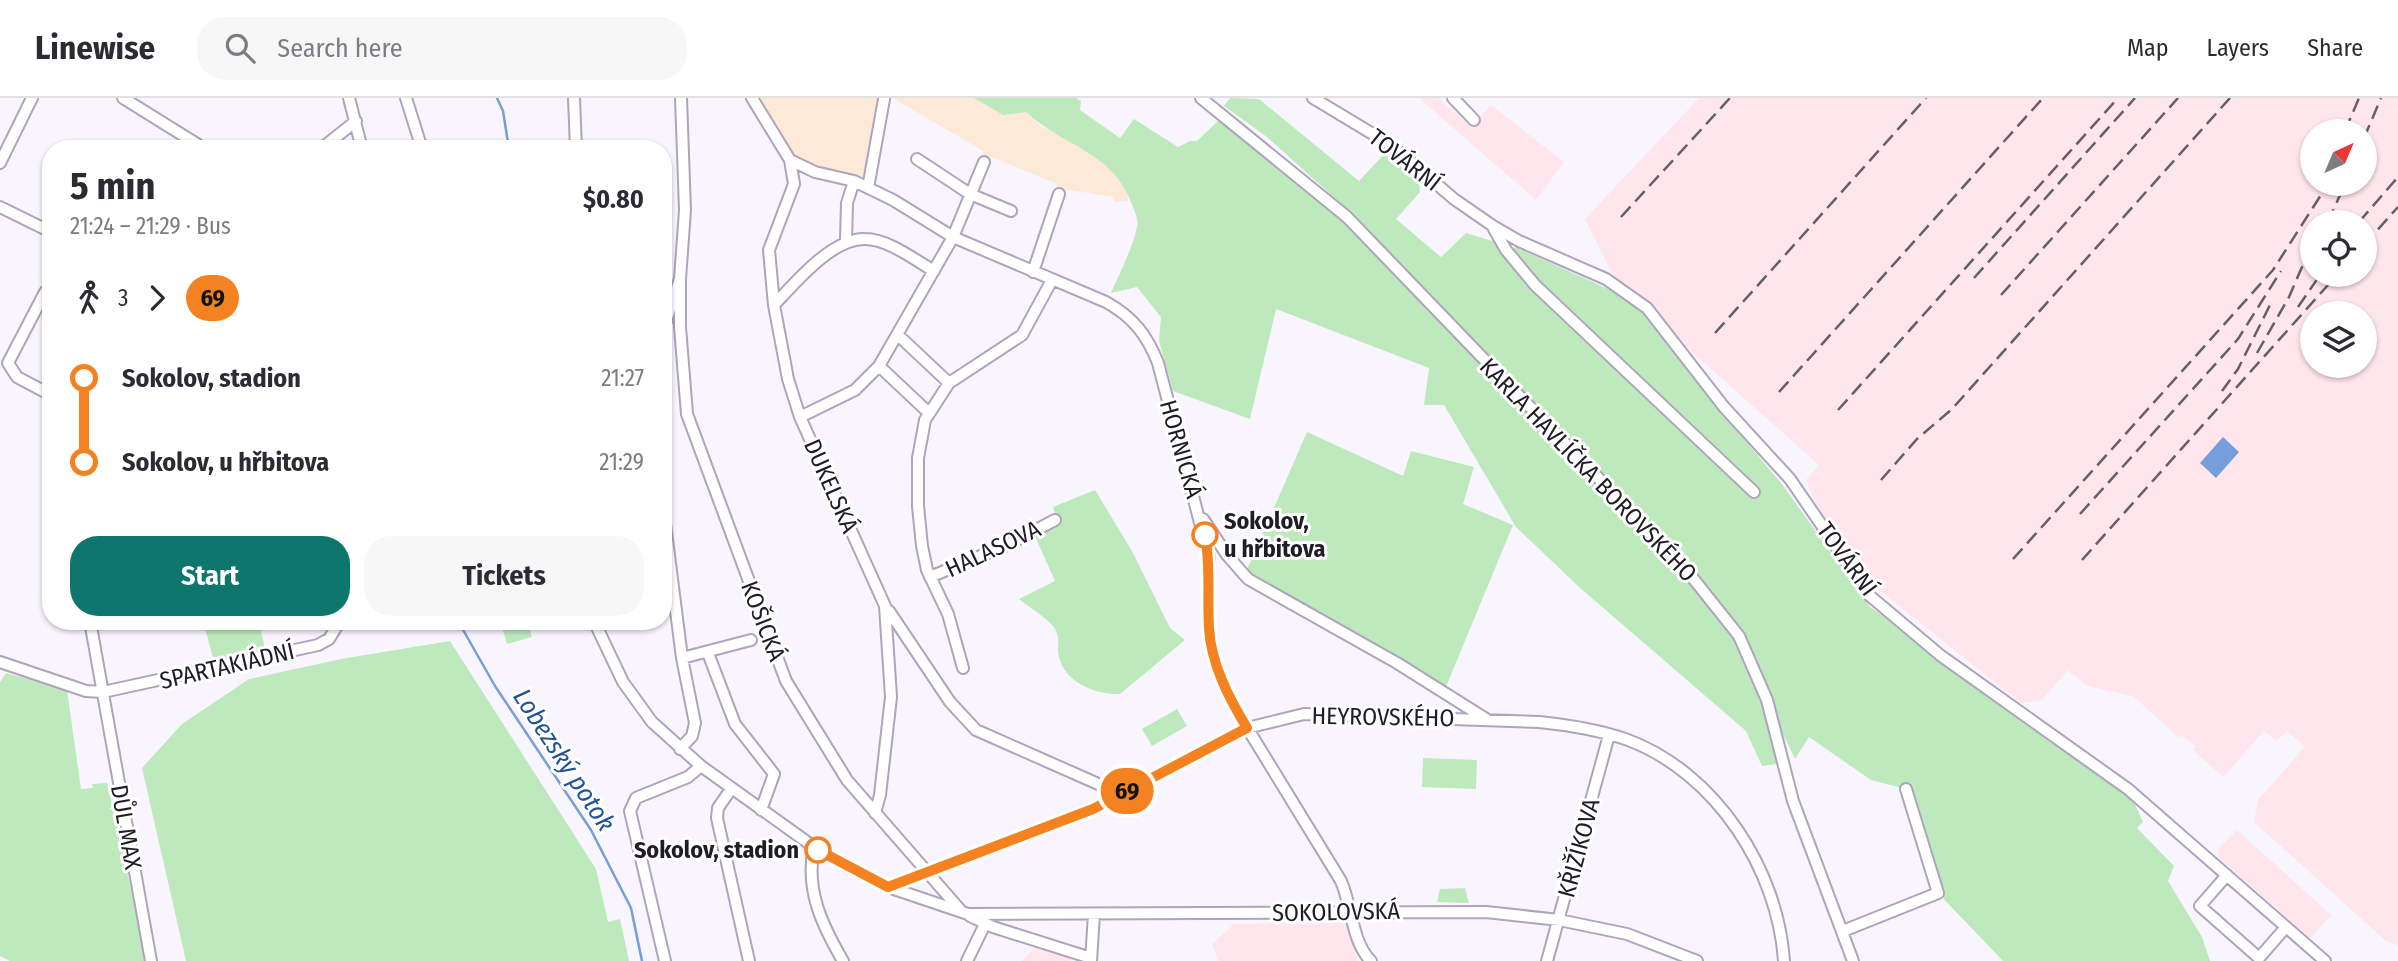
<!DOCTYPE html>
<html lang="en">
<head>
<meta charset="utf-8">
<style>
	:root { --surface:#fff; --page:#f7f7f7; --text:#2b2b33; --muted:#7c7c81; --line:#e1e1e2; --accent:#0f766e }
	body { margin:0; font-family:"Fira Sans Condensed",sans-serif; background:var(--page); color:var(--text); height:100vh; display:flex; flex-direction:column; font-size:26px; white-space:nowrap }
	* { box-sizing:border-box; margin:0 }
	p { font-size:23px; color:var(--muted) }
	.icon { flex:none; width:38px; height:38px; fill:none; stroke:currentColor; stroke-width:2; stroke-linecap:round; stroke-linejoin:round }
	.map { position:relative; flex:1; overflow:hidden }
	.side { position:absolute; left:42px; top:42px; width:630px; height:490px; display:flex; flex-direction:column; background:var(--surface); border-radius:28px; box-shadow:0 2px 5px #0004 }
	.side>* { flex:none }
	.badge { padding:0 14px; border-radius:23px; font-size:24px; line-height:46px }
	.needle { width:46px; rotate:44deg }
	.buttons { position:absolute; left:2300px; top:21px; display:grid; gap:14px }
	.buttons a { display:grid; place-items:center; width:77px; height:77px; border-radius:50%; background:var(--surface); box-shadow:0 2px 5px #0004; font-size:35px }
	.map>.badge { position:absolute; translate:-50% -50%; box-shadow:0 0 0 4px #fff }
	.legs { display:flex; align-items:center; gap:10px; height:77px; padding:0 28px; font-size:23px }
	.legs p { margin-inline-start:auto }
	.headline { display:flex; align-items:center; justify-content:space-between; height:119px; padding:0 28px }
	h1 { font-size:38px; font-weight:700; line-height:52px }
	.button { display:flex; gap:14px; margin-top:auto; padding:14px 28px }
	.button a { flex:1; height:80px; border-radius:28px; background:var(--accent); color:#fff; font-size:28px; font-weight:700; line-height:80px; text-align:center }
	.button a+a { background:var(--page); color:var(--text) }
	ul { padding:0 28px; list-style:none }
	li { display:flex; align-items:center; gap:24px; height:84px; font-size:26px }
	li i { display:grid; place-items:center; width:10px; height:100%; margin:0 9px; background:currentColor }
	li i::after { content:''; width:18px; height:18px; margin:-9px; border:5px solid; border-radius:50%; background:var(--surface) }
	li p { margin-inline-start:auto }
	li:first-child i { background:linear-gradient(#0000 50%,currentColor 0) }
	li:last-child i { background:linear-gradient(currentColor 50%,#0000 0) }
	header { display:flex; align-items:center; gap:42px; box-sizing:border-box; height:98px; padding:0 35px; background:var(--surface); border-bottom:2px solid var(--line) }
	header strong { font-size:33px }
	nav { display:flex; gap:38px; margin-inline-start:auto; font-size:24px }
	.search { width:490px; height:63px; background:var(--page); display:flex; align-items:center; gap:18px; box-sizing:border-box; padding:0 24px; border-radius:28px; color:var(--muted); font-size:26px }
	.map>svg:first-child { display:block }
	.industrial { fill:#ffe5ec; fill-rule:evenodd }
	.medical { fill:#fce9d8 }
	.green { fill:#bee9bd }
	.water { fill:#759eda }
	.lines { fill:none; stroke-linecap:round; stroke-linejoin:round }
	.stream { stroke:#759eda; stroke-width:2.5 }
	.minor-casing { stroke:#aea4bb; stroke-width:14 }
	.minor { stroke:#fff; stroke-width:10 }
	.rail { stroke:#646069; stroke-width:2.5; stroke-dasharray:14 7; stroke-linecap:butt }
	.line-1-casing { stroke:#fff; stroke-width:16 }
	.line-1 { stroke:#f58220; stroke-width:10 }
	.stop-1-dot { fill:#fff; stroke:#f58220; stroke-width:3.5 }
	.labels { text-anchor:middle; dominant-baseline:central; stroke-width:6; stroke-linejoin:round; paint-order:stroke }
	.street-label { font-size:24px; fill:#201c25; stroke:#fff }
	.stop-label { font-size:24px; font-weight:bold; fill:#201c25; stroke:#fff; text-anchor:start }
	.water-label { font-size:26px; font-style:italic; fill:#1f5299; stroke:#fff }
</style>
</head>
<body>
<header>
<strong>Linewise</strong>
<div class="search"><svg class="icon" aria-label="search" viewBox="0 0 24 24"><circle cx="10" cy="10" r="6"/><path d="M15 15l6 6"/></svg>Search here</div>
<nav><a>Map</a><a>Layers</a><a>Share</a></nav>
</header>
<div class="map">
<svg width="2398" height="863" viewBox="0 0 2398 863">
	<rect width="100%" height="100%" fill="#f9f5fe"/>
	<path class="industrial" d="M 1419,0 L 1438,0 L 1471,28 L 1491,7 L 1564,64 L 1536,102 Z
		M 1699,0 L 2398,0 L 2398,847 L 2386,843 L 2254,724 L 2258,702 L 2305,649 L 2287,633 L 2276,643 L 2264,633 L 2223,679 L 2193,652 L 2196,649 L 2182,637 L 2179,640 L 2133,598 L 2087,588 L 2068,572 L 2042,602 L 2021,605 L 1875,489 L 1817,408 L 1806,382 L 1819,367 L 1683,246 L 1650,205 L 1614,179 L 1585,121 ZM 2312,33 L 2364,33 L 2364,86 L 2312,86 ZM 2312,124 L 2364,124 L 2364,177 L 2312,177 ZM 2312,215 L 2364,215 L 2364,268 L 2312,268 Z
		M 2237,732 L 2331,817 L 2310,841 L 2220,760 L 2217,752 Z
		M 1346,824 L 1358,863 L 1218,863 L 1212,846 L 1234,826 Z
		M 1036,848 L 1072,860 L 1069,863 L 1022,863 Z"/>
	<path class="medical" d="M 758,0 L 878,0 L 864,79 L 802,65 L 779,41 Z
		M 893,0 L 1002,0 L 1026,14 L 1043,30 L 1064,38 L 1108,67 L 1127,90 L 1128,103 L 1114,104 L 1114,99 L 1056,90 L 1057,86 L 992,59 L 989,60 L 983,57 L 983,53 Z"/>
	<path class="green" d="M 974,0 L 1076,0 L 1081,3 L 1080,12 L 1120,40 L 1134,21 L 1178,49 L 1190,43 L 1197,43 L 1219,22 L 1347,119 L 1347,111 L 1267,39 L 1224,8 L 1230,0 L 1259,1 L 1359,83 L 1387,53 L 1419,80 L 1420,94 L 1396,121 L 1441,159 L 1466,135 L 1496,144 L 1510,161 L 1515,149 L 1617,195 L 1647,218 L 1705,295 L 1782,386 L 1870,509 L 2128,691 L 2143,724 L 2137,730 L 2174,768 L 2168,783 L 2202,839 L 2210,863 L 2003,863 L 1938,795 L 1906,691 L 1871,682 L 1809,639 L 1795,661 L 1769,607 L 1783,665 L 1762,668 L 1746,633 L 1579,489 L 1516,429 L 1444,307 L 1424,307 L 1429,270 L 1276,211 L 1250,321 L 1173,293 L 1159,243 L 1161,219 L 1137,189 L 1111,195 C 1120,174 1132,152 1137,129 C 1139,123 1135,115 1133,109 C 1114,53 1065,50 1026,14 L 1003,17 Z
		M 1307,334 L 1403,378 L 1411,353 L 1474,369 L 1463,406 L 1513,427 L 1445,591 L 1246,474 Z
		M 1095,392 L 1132,453 L 1170,530 L 1185,542 L 1120,596 C 1097,597 1065,585 1059,559 C 1056,548 1062,539 1053,528 C 1044,518 1029,509 1019,501 L 1055,483 L 1034,436 L 1059,427 L 1053,409 Z
		M 203,523 L 259,523 L 265,551 L 214,563 Z
		M 500,523 L 527,523 L 532,539 L 507,546 Z
		M 450,543 L 596,771 L 608,824 L 620,821 L 629,863 L 186,863 L 142,670 L 182,626 L 249,581 L 341,561 Z
		M 6,575 L 67,592 L 81,691 L 93,690 L 92,686 L 107,685 L 113,710 L 108,711 L 114,712 L 146,863 L 10,863 L 0,858 L 0,584 Z
		M 1177,611 L 1187,628 L 1152,648 L 1142,631 Z
		M 1423,660 L 1477,662 L 1476,691 L 1422,689 Z
		M 1465,790 L 1469,805 L 1437,804 L 1440,791 Z"/>
	<path class="water" d="M 2223,339 L 2239,354 L 2216,380 L 2200,365 Z"/>
	<g class="lines">
		<path class="stream" d="M 497,0 L 503,13 L 509,51
			M 458,523 L 495,588 L 591,732 L 631,810 L 642,863"/>
		<g class="minor-casing">
			<path id="minor" d="M 123,0 L 205,51
				M 349,0 L 362,51
				M 406,0 L 422,51
				M 574,0 L 576,51
				M 752,0 L 790,62 L 794,86 L 769,152 L 774,207 L 788,281 L 800,319 L 885,508 L 891,599 L 880,697 L 875,715
				M 1201,0 L 1347,119 L 1684,469 L 1739,538 L 1767,602 L 1793,703 L 1853,863
				M 1313,0 L 1391,47 L 1454,101 L 1493,128 L 1519,143 L 1606,181 L 1647,210 L 1724,309 L 1790,381 L 1870,498 L 1940,557 L 2128,691 L 2325,863
				M 1453,0 L 1474,22
				M 321,51 L 356,23
				M 917,61 L 970,96 L 1011,113
				M 790,62 L 815,74 L 854,83 L 893,102 L 953,139 L 1106,204 C 1133,219 1147,237 1158,265 L 1209,459 L 1209,533 L 1212,549 L 1221,582 L 1235,610 L 1341,783 C 1352,808 1352,845 1371,863
				M 0,65 L 32,0
				M 868,90 L 884,1
				M 0,109 L 51,134
				M 1494,131 L 1506,152 L 1535,187 L 1754,394
				M 846,142 L 847,105 L 854,83
				M 1033,174 L 1059,96
				M 680,181 L 680,229 L 687,316 L 786,583 L 847,682 L 962,814
				M 45,194 L 8,265 L 17,279 L 51,297
				M 774,207 C 795,185 832,140 865,141 C 888,141 915,162 934,173
				M 663,232 L 680,181 L 685,112 L 681,0
				M 899,238 L 949,285
				M 879,268 L 929,315
				M 800,319 L 855,292 L 879,268 L 953,139 L 984,64
				M 663,410 L 682,560 L 695,625 L 692,638 L 680,651
				M 1203,421 L 1227,457 L 1248,481 L 1397,565 L 1486,621
				M 930,479 L 1007,447 L 1055,422
				M 889,513 L 950,604 L 976,632 L 1105,689 L 1116,699
				M 90,523 L 151,863
				M 594,523 L 623,584 L 652,624 L 701,668 L 814,749 L 848,769 L 888,789 L 968,816 L 1486,814 L 1559,822 L 1627,836 L 1697,863
				M 708,555 L 735,626 L 774,676 L 761,712
				M 682,560 L 751,542
				M 0,564 L 86,593 L 103,594 L 318,547 L 329,541 L 340,523
				M 963,570 L 948,516 L 927,472 L 922,448 L 918,408 L 918,360 L 925,322 L 949,285 L 1022,237 L 1052,182
				M 731,691 L 718,710 L 717,720 L 749,863
				M 814,749 C 805,792 822,827 843,863
				M 2227,777 L 2200,808 L 2259,860 L 2286,829
				M 888,789 L 1093,711 L 1247,630 L 1304,616 L 1539,624 C 1569,627 1600,632 1628,642 C 1716,675 1778,772 1784,863
				M 970,818 L 993,829 L 1091,860
				M 1843,833 L 1938,795 L 1906,691
				M 665,863 L 630,713 L 636,700 L 688,679 L 701,668
				M 967,863 L 985,826
				M 1091,863 L 1094,816
				M 1547,863 L 1609,637"/>
		</g>
		<use href="#minor" class="minor"/>
		<path class="rail" d="M 2345,33 L 2359,0
			M 2364,40 L 2381,0
			M 1621,119 L 1730,0
			M 2328,124 L 2345,86
			M 2359,124 L 2398,79
			M 2364,147 L 2398,109
			M 1974,180 L 2135,0
			M 2001,197 L 2178,0
			M 2298,209 L 2320,177
			M 1715,235 L 1926,0
			M 2257,255 L 2289,199 L 2312,146
			M 2222,293 L 2238,271 L 2271,205
			M 1779,294 L 2043,0
			M 1838,312 L 2118,0
			M 1881,382 L 1917,341 L 1952,311 L 2230,0
			M 2080,416 L 2238,241 L 2281,173
			M 2013,461 L 2273,172 L 2328,86
			M 2082,462 L 2337,177"/>
	</g>
	<g class="lines">
		<g class="line-1-casing">
			<path id="line-1" d="M 818,752 L 888,789 L 1093,711 L 1247,630 C 1229,600 1211,566 1209,530 C 1207,498 1211,468 1205,437"/>
		</g>
		<use href="#line-1" class="line-1"/>
	</g>
	<g class="stop-1-dot">
		<circle cx="1205" cy="437" r="12"/>
		<circle cx="818" cy="752" r="12"/>
	</g>
	<g class="labels">
		<g class="street-label">
			<text transform="translate(1405 62) rotate(38)">TOVÁRNÍ</text>
			<text transform="translate(1181 351) rotate(74)">HORNICKÁ</text>
			<text transform="translate(1588 372) rotate(46)">KARLA HAVLÍČKA BOROVSKÉHO</text>
			<text transform="translate(831 388) rotate(66)">DUKELSKÁ</text>
			<text transform="translate(993 451) rotate(-25)">HALASOVA</text>
			<text transform="translate(1847 461) rotate(54)">TOVÁRNÍ</text>
			<text transform="translate(763 523) rotate(69)">KOŠICKÁ</text>
			<text transform="translate(227 568) rotate(-13)">SPARTAKIÁDNÍ</text>
			<text transform="translate(1383 619) rotate(1)">HEYROVSKÉHO</text>
			<text transform="translate(126 729) rotate(80)">DŮL MAX</text>
			<text transform="translate(1579 750) rotate(-75)">KŘIŽÍKOVA</text>
			<text transform="translate(1336 814) rotate(-1)">SOKOLOVSKÁ</text>
		</g>
		<g class="stop-label">
			<text x="1224" y="423">Sokolov,<tspan x="1224" dy="28">u hřbitova</tspan></text>
			<text x="799" y="752" text-anchor="end">Sokolov, stadion</text>
		</g>
		<g class="water-label">
			<text transform="translate(564 662) rotate(57)">Lobezský potok</text>
		</g>
	</g>
</svg>
<div class="buttons">
<a><svg class="needle" viewBox="-14 -14 28 28"><path d="M0-13l5 13h-10z" fill="#e53935"/><path d="M0 13l5-13h-10z" fill="#7c7c81"/></svg></a>
<a><svg class="icon" aria-label="locate" viewBox="0 0 24 24"><circle cx="12" cy="12" r="6"/><path d="M12 2v4M12 18v4M2 12h4M18 12h4"/></svg></a>
<a><svg class="icon" aria-label="layers" viewBox="0 0 24 24"><path d="M12 4l9 5-9 5-9-5zM3 14l9 5 9-5"/></svg></a>
</div>
<b class="badge" style="left:1127px;top:693px;background:#f58220;color:#111">69</b>
<section class="side">
<div class="headline"><div><h1>5 min</h1><p>21:24 – 21:29 · Bus</p></div><b>$0.80</b></div>
<div class="legs"><svg class="icon" aria-label="walk" viewBox="0 0 24 24"><circle cx="13" cy="4" r="2"/><path d="M13 8l-2 6 4 7M11 14l-3 7M7 12l3-4h3l4 4"/></svg>3<svg class="icon" aria-label="forward" viewBox="0 0 24 24"><path d="M9 5l7 7-7 7"/></svg><b class="badge" style="background:#f58220;color:#111">69</b></div>
<ul>
<li><i style="color:#f58220"></i><b>Sokolov, stadion</b><p>21:27</p></li>
<li><i style="color:#f58220"></i><b>Sokolov, u hřbitova</b><p>21:29</p></li>
</ul>
<div class="button"><a>Start</a><a>Tickets</a></div>
</section>
</div>
</body>
</html>
